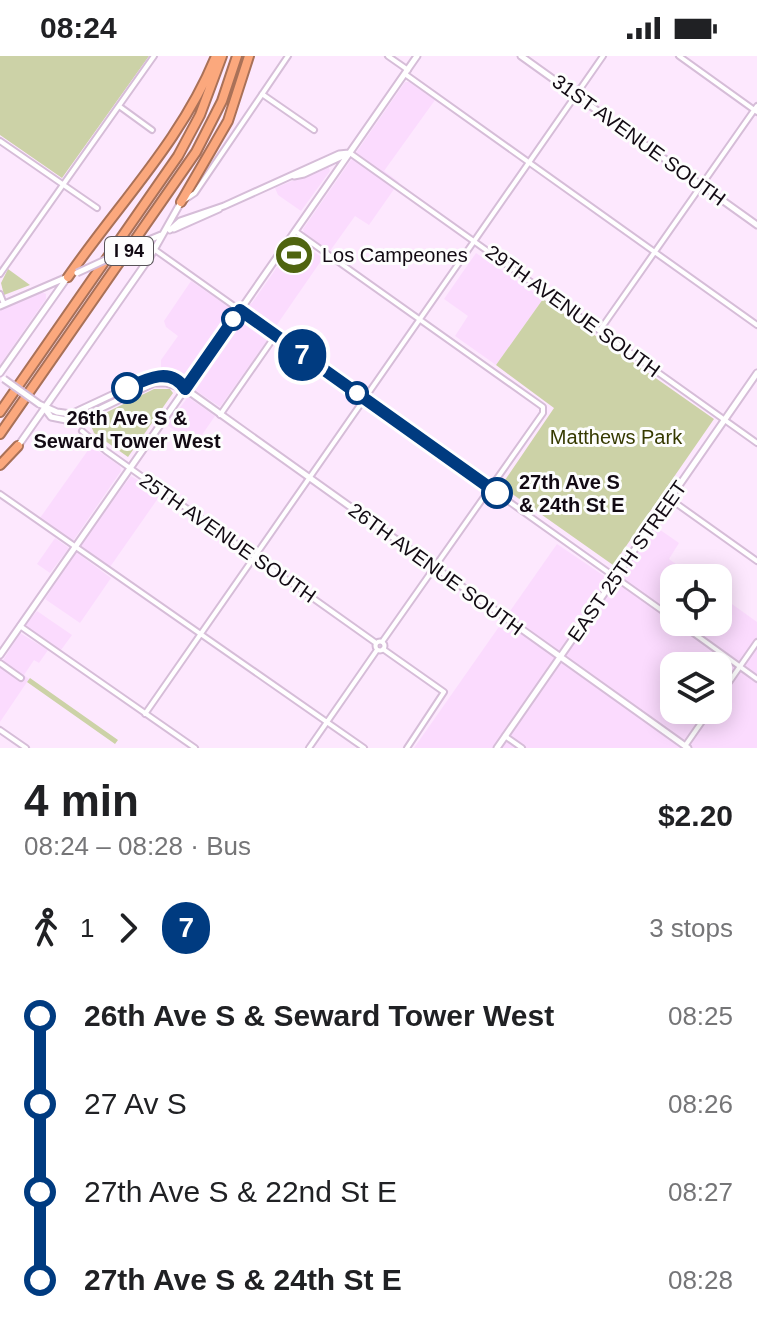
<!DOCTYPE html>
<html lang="en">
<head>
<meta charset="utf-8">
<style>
	:root { --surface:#fff; --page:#f6f6f6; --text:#202124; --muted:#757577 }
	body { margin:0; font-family:Helvetica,sans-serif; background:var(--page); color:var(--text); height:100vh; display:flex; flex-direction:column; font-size:30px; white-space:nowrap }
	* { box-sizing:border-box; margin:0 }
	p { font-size:26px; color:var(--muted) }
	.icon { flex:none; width:44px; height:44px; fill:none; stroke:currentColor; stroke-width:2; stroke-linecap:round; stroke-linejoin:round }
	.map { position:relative; height:692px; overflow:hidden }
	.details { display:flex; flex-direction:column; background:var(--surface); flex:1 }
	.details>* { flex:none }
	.badge { padding:0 16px; border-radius:26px; font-size:28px; line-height:52px }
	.tools { position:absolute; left:660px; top:508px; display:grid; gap:16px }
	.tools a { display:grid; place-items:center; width:72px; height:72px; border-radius:16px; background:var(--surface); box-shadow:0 4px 20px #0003; font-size:40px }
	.map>.badge { position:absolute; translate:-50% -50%; box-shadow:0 0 0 4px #fff }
	.legs { display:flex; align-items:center; gap:12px; height:88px; padding:0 24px; font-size:26px }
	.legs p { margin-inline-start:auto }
	.headline { display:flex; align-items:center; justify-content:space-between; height:136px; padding:0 24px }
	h1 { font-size:44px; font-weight:600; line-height:60px }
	ul { padding:0 24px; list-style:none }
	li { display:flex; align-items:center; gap:28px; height:88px; font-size:30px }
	li i { display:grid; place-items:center; width:12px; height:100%; margin:0 10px; background:currentColor }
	li i::after { content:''; width:20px; height:20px; margin:-10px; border:6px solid; border-radius:50%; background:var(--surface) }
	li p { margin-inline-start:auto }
	li:first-child i { background:linear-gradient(#0000 50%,currentColor 0) }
	li:last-child i { background:linear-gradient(currentColor 50%,#0000 0) }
	.status { display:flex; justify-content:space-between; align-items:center; height:56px; padding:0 40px; background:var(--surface); direction:ltr }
	.status svg { height:22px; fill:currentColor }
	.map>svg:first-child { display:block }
	.built { fill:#fbdbfe; fill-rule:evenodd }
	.green { fill:#ccd2a7 }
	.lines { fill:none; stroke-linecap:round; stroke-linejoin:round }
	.minor-casing { stroke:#d6bdd8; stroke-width:8 }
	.tertiary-casing { stroke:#d6bdd8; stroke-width:9 }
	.motorway-casing { stroke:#a97158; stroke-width:12 }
	.minor { stroke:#fff; stroke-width:4 }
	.tertiary { stroke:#fff; stroke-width:5 }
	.motorway { stroke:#fba87d; stroke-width:8 }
	.tertiary-bridge-casing { stroke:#d6bdd8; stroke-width:9; stroke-linecap:butt }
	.tertiary-bridge { stroke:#fff; stroke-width:5 }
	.line-1-casing { stroke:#fff; stroke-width:18 }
	.line-1 { stroke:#003b80; stroke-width:12 }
	.stop-1-dot { fill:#fff; stroke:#003b80; stroke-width:4 }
	.labels { text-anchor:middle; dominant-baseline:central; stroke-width:6; stroke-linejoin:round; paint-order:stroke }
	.shield { fill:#fdfdfd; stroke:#585359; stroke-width:2 }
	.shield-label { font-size:18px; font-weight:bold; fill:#120a13 }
	.street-label { font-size:20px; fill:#120a13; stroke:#fdfdfd }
	.poi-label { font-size:20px; fill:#120a13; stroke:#fdfdfd; text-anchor:start }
	.stop-label { font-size:20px; font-weight:bold; fill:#120a13; stroke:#fdfdfd }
	.park-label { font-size:20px; fill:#363a01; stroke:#fdfdfd }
</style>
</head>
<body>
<div class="status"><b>08:24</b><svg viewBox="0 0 49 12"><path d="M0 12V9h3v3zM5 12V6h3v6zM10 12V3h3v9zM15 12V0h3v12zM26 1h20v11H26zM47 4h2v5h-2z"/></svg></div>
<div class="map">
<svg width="757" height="692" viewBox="0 0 757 692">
	<rect width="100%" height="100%" fill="#fde8fe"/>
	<path class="built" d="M 405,26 L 409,26 L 435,44 L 384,115 L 399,126 L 369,169 L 355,160 L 330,195 L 304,177 L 303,173 Z
		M 328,110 L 330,115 L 301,155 L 278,139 L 275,132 Z
		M 296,184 L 323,202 L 274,273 L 248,254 L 248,249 L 252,247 Z
		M 476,197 L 543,243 L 496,309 L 455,280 L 468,260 L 444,243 Z
		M 191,225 L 229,251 L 233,256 L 186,321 L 181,322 L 161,316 L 161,304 L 178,280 L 166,271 L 164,265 Z
		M 42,236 L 46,238 L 46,243 L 0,309 L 0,254 Z
		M 241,261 L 246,262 L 269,282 L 220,351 L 195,334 L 194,330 Z
		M 188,341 L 215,360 L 195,389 L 167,369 Z
		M 91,390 L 120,410 L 121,415 L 73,485 L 40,462 Z
		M 131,420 L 161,438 L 110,511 L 80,489 Z
		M 656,471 L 679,487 L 669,503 L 695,522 L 674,522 L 674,566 L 718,566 L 718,538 L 757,566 L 757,692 L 414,692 L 557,488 L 616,528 ZM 674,610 L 718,610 L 718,654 L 674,654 Z
		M 55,482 L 69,492 L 50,517 L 37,508 Z
		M 76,496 L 111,522 L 80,567 L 45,543 Z
		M 37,555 L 72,579 L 61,594 L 27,571 L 26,568 Z
		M 20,577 L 48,594 L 39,607 L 34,604 L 24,619 L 29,623 L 0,666 L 0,609 Z"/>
	<path class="green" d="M 0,0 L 149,0 L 62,122 L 0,79 Z
		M 8,213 L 30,229 L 4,239 L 1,227 Z
		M 543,243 L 714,363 L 613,509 L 501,430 L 554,352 L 496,309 Z
		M 154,333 L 170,333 L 173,337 L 128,401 L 94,377 L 89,365 Z
		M 30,622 L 118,684 L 115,688 L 27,626 Z"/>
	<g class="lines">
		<g class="minor-casing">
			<path id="minor" d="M 388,0 L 408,14
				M 679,0 L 757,56
				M 405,18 L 757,269
				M 262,38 L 314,74
				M 119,50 L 152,74
				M 0,85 L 97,152
				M 350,97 L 757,387
				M 183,145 L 195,137 L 288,0
				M 295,175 L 543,351 L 543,357 L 382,586
				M 144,186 L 674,563
				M 0,218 L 154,0
				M 0,238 L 4,248
				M 600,274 L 757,50
				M 220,359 L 275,280
				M 82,375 L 106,395 L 376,587
				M 0,438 L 364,692
				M 670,443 L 757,505
				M 678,566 L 757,623
				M 20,570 L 195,692
				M375.5 590a4.5 4.5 0 1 1 9 0a4.5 4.5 0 1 1-9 0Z
				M 383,593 L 444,636 L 407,692
				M 0,607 L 21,622
				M 718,642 L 757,586
				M 145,658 L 603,0
				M 0,674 L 26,692
				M 505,680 L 522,692
				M 685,690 L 710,654
				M 309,692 L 377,594"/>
		</g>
		<g class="tertiary-casing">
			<path id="tertiary" d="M 521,0 L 757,169
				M 294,120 L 304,118 L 347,98
				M 174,173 L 219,153
				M 170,174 L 180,165 L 224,150 L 339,98 L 349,97
				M 144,186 L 161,179
				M 0,250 L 65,222
				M 0,317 L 67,222
				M 39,348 L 57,356 L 71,358 L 148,322 C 171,315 175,325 191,337 L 688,692
				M 45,353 L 51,361 L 66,364 L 81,362 L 154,327 L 166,327 L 185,333
				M 18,390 L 150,201 L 181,146
				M 0,599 L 417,0
				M 497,692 L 757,317"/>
		</g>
		<g class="motorway-casing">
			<path id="motorway" d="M 181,146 L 228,65 L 249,0
				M 68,221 C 119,147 182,84 216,0
				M 0,356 L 178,100 L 200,59 L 222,0
				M 0,378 L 196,96 L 222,45 L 237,0
				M 0,409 L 18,390"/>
		</g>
		<use href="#minor" class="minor"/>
		<use href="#tertiary" class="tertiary"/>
		<use href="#motorway" class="motorway"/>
		<g class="tertiary-bridge-casing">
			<path id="tertiary-bridge" d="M 77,217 L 144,186
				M 4,323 L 39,348"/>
		</g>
		<use href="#tertiary-bridge" class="tertiary-bridge"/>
	</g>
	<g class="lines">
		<g class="line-1-casing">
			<path id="line-1" d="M 127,332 C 146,323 171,310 185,333 L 240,254 L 497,437"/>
		</g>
		<use href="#line-1" class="line-1"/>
	</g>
	<defs>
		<g id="stadium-disc" transform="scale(2)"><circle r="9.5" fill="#4f6410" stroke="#fdfdfd"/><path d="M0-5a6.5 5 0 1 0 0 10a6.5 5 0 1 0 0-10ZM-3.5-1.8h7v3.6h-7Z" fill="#fff"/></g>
	</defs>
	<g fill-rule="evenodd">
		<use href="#stadium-disc" x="294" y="199"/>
	</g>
	<g class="stop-1-dot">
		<circle cx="233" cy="263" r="10"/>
		<circle cx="127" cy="332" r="14"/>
		<circle cx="357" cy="337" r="10"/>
		<circle cx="497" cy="437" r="14"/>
	</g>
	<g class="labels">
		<rect class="shield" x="105" y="181" width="48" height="28" rx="6"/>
		<g class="shield-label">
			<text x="129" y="195">I 94</text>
		</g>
		<g class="street-label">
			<text transform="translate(639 84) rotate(36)">31ST AVENUE SOUTH</text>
			<text transform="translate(573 255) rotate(36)">29TH AVENUE SOUTH</text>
			<text transform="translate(228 482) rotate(35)">25TH AVENUE SOUTH</text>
			<text transform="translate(627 505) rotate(-55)">EAST 25TH STREET</text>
			<text transform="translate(436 513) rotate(36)">26TH AVENUE SOUTH</text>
		</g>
		<g class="poi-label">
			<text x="322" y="199">Los Campeones</text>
		</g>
		<g class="stop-label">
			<text x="127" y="362">26th Ave S &amp;<tspan x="127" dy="23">Seward Tower West</tspan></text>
			<text x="519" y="426" text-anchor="start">27th Ave S<tspan x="519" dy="23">&amp; 24th St E</tspan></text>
		</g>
		<g class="park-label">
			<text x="616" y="381">Matthews Park</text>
		</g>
	</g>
</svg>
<div class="tools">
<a><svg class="icon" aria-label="locate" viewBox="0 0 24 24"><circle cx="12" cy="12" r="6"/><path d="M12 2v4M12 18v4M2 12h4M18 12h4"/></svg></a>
<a><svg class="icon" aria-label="layers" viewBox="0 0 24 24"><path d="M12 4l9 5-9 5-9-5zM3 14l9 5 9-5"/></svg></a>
</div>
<b class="badge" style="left:302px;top:299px;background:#003b80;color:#fff">7</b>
</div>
<section class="details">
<div class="headline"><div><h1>4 min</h1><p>08:24 – 08:28 · Bus</p></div><b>$2.20</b></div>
<div class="legs"><svg class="icon" aria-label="walk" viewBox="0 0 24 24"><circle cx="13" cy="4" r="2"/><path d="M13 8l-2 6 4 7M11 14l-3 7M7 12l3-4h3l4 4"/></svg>1<svg class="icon" aria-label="forward" viewBox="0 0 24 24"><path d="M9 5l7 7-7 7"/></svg><b class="badge" style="background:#003b80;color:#fff">7</b><p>3 stops</p></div>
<ul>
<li><i style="color:#003b80"></i><b>26th Ave S &amp; Seward Tower West</b><p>08:25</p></li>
<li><i style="color:#003b80"></i><span>27 Av S</span><p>08:26</p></li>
<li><i style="color:#003b80"></i><span>27th Ave S &amp; 22nd St E</span><p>08:27</p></li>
<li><i style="color:#003b80"></i><b>27th Ave S &amp; 24th St E</b><p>08:28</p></li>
</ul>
</section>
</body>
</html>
